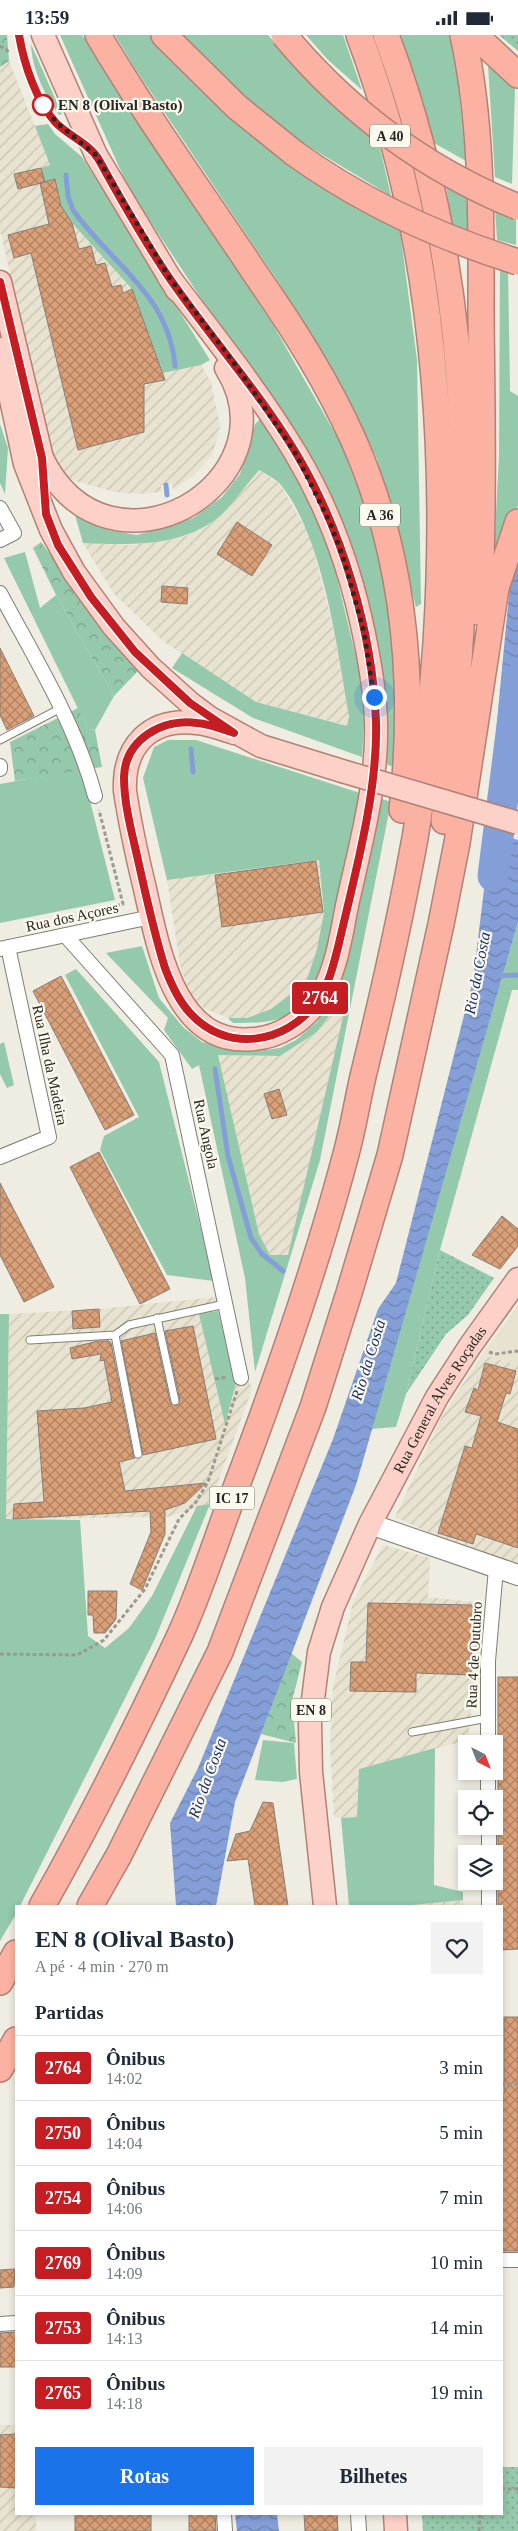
<!DOCTYPE html>
<html lang="pt">
<head>
<meta charset="utf-8">
<style>
	:root { --surface:#fff; --page:#f2f2f3; --text:#1f2937; --muted:#747a83; --line:#e0e1e3; --accent:#1a73e8 }
	body { margin:0; font-family:Georgia,serif; background:var(--page); color:var(--text); height:100vh; display:flex; flex-direction:column; font-size:19px; white-space:nowrap }
	* { box-sizing:border-box; margin:0 }
	p { font-size:16px; color:var(--muted) }
	.icon { flex:none; width:28px; height:28px; fill:none; stroke:currentColor; stroke-width:2; stroke-linecap:round; stroke-linejoin:round }
	.map { position:relative; flex:1; overflow:hidden }
	.details { position:absolute; left:15px; top:1870px; width:488px; height:610px; display:flex; flex-direction:column; background:var(--surface); border-radius:0px; box-shadow:0 2px 8px #0003 }
	.details>* { flex:none }
	.badge { padding:0 10px; border-radius:4px; font-size:18px; line-height:32px }
	.needle { width:32px; rotate:138deg }
	.fabs { position:absolute; left:458px; top:1700px; display:grid; gap:10px }
	.fabs a { display:grid; place-items:center; width:45px; height:45px; border-radius:0px; background:var(--surface); box-shadow:0 2px 8px #0003; font-size:25px }
	.you { position:absolute; width:25px; height:25px; margin:-12px; border:4px solid #fff; border-radius:50%; background:#1a73e8; box-shadow:0 0 0 8px #1a73e833 }
	.map>.badge { position:absolute; translate:-50% -50%; box-shadow:0 0 0 2px #fff }
	h2 { padding:0 20px; font-size:19px; line-height:45px }
	.round { display:grid; place-items:center; flex:none; width:52px; height:52px; border-radius:0px; background:var(--page) }
	.summary { display:flex; align-items:center; justify-content:space-between; height:85px; padding:0 20px }
	h1 { font-size:24px; font-weight:700; line-height:38px }
	.cta { display:flex; gap:10px; margin-top:auto; padding:10px 20px }
	.cta a { flex:1; height:58px; border-radius:0px; background:var(--accent); color:#fff; font-size:20px; font-weight:700; line-height:58px; text-align:center }
	.cta a+a { background:var(--page); color:var(--text) }
	ul { padding:0; list-style:none }
	li { display:flex; align-items:center; gap:15px; height:65px; padding:0 20px; border-top:1px solid var(--line) }
	li div { flex:1 }
	li b { display:block; font-size:19px }
	li em { font-style:normal }
	li .badge { min-width:55px; font-weight:700; text-align:center }
	.status { display:flex; justify-content:space-between; align-items:center; height:35px; padding:0 25px; background:var(--surface); direction:ltr }
	.status svg { height:14px; fill:currentColor }
	.map>svg:first-child { display:block }
	.built { fill:#e8e3d0 }
	.industrial { fill:url(#industrial-furrows) }
	.grass { fill:#95c9ab; fill-rule:evenodd }
	.forest { fill:url(#forest-crowns) }
	.garden { fill:url(#garden-dots) }
	.water { fill:url(#water-waves) }
	.lines { fill:none; stroke-linecap:round; stroke-linejoin:round }
	.stream { stroke:#849fd8; stroke-width:5 }
	.river { stroke:#849fd8; stroke-width:31 }
	.building { fill:url(#building-cross-hatch); stroke:#877e77 }
	.lane-casing { stroke:#817e74; stroke-width:9 }
	.street-casing { stroke:#817e74; stroke-width:16 }
	.secondary-casing { stroke:#817e74; stroke-width:22 }
	.primary-casing { stroke:#b18176; stroke-width:25 }
	.highway-casing { stroke:#b18176; stroke-width:28 }
	.path { stroke:#9b9991; stroke-width:3; stroke-dasharray:4 2.5; stroke-linecap:butt }
	.lane { stroke:#fff; stroke-width:7 }
	.street { stroke:#fff; stroke-width:14 }
	.secondary { stroke:#fff; stroke-width:20 }
	.primary { stroke:#fdd1c7; stroke-width:22 }
	.highway { stroke:#fbb2a2; stroke-width:25 }
	.primary-bridge-casing { stroke:#b18176; stroke-width:25; stroke-linecap:butt }
	.highway-bridge-casing { stroke:#b18176; stroke-width:28; stroke-linecap:butt }
	.primary-bridge { stroke:#fdd1c7; stroke-width:22 }
	.highway-bridge { stroke:#fbb2a2; stroke-width:25 }
	.line-casing { stroke:#fff; stroke-width:11 }
	.line { stroke:#c61d23; stroke-width:8 }
	.walk { stroke:#282723; stroke-width:5; stroke-dasharray:0 9 }
	.stop-dot { fill:#fff; stroke:#c61d23; stroke-width:2.5 }
	.labels { text-anchor:middle; dominant-baseline:central; stroke-width:4.5; stroke-linejoin:round; paint-order:stroke }
	.shield { fill:#fcf9ee; stroke:#686660; stroke-width:1 }
	.shield-label { font-size:14px; font-weight:bold; fill:#282723 }
	.stop-label { font-size:15px; font-weight:bold; fill:#282723; stroke:#fcf9ee; text-anchor:start }
	.street-label { font-size:15px; fill:#282723; stroke:#fcf9ee }
	.water-label { font-size:16px; font-style:italic; fill:#163072; stroke:#fcf9ee }
</style>
</head>
<body>
<div class="status"><b>13:59</b><svg viewBox="0 0 49 12"><path d="M0 12V9h3v3zM5 12V6h3v6zM10 12V3h3v9zM15 12V0h3v12zM26 1h20v11H26zM47 4h2v5h-2z"/></svg></div>
<div class="map">
<svg width="518" height="2496" viewBox="0 0 518 2496">
	<defs>
		<pattern id="industrial-furrows" width="10" height="10" patternUnits="userSpaceOnUse" patternTransform="scale(1.25)"><rect width="10" height="10" fill="#e8e3d0"/><path d="M-1 1l2-2M0 10L10 0M9 11l2-2" fill="none" stroke="#c7c3b2"/></pattern>
		<pattern id="forest-crowns" width="20" height="18" patternUnits="userSpaceOnUse" patternTransform="scale(1.25)"><rect width="20" height="18" fill="#95c9ab"/><path d="M2 6a3 3 0 1 1 6 0M12 15a3 3 0 1 1 6 0" fill="none" stroke="#7aa38b"/></pattern>
		<pattern id="garden-dots" width="8" height="8" patternUnits="userSpaceOnUse" patternTransform="scale(1.25)"><rect width="8" height="8" fill="#95c9ab"/><path d="M2 2h.1M6 6h.1" fill="none" stroke="#7aa38b" stroke-width="1.8" stroke-linecap="round"/></pattern>
		<pattern id="water-waves" width="16" height="10" patternUnits="userSpaceOnUse" patternTransform="scale(1.25)"><rect width="16" height="10" fill="#849fd8"/><path d="M0 5q4-4 8 0t8 0" fill="none" stroke="#6c82af"/></pattern>
		<pattern id="building-cross-hatch" width="8" height="8" patternUnits="userSpaceOnUse" patternTransform="scale(1.25)"><rect width="8" height="8" fill="#daa077"/><path d="M0 0l8 8M0 8l8-8" fill="none" stroke="#b18261"/></pattern>
	</defs>
	<rect width="100%" height="100%" fill="#efece1"/>
	<path class="built" d="M 518,1270 L 518,1330 L 482,1320 Z"/>
	<path class="industrial" d="M 9,26 L 51,131 L 41,133 L 44,147 L 55,144 L 72,188 L 132,254 L 162,338 L 201,330 L 211,347 L 220,391 L 213,418 L 195,440 L 173,455 L 172,449 L 161,450 L 162,457 L 138,459 L 115,457 L 68,444 L 59,432 L 50,413 L 0,195 L 0,32 Z
		M 259,435 L 280,449 L 310,501 L 334,596 L 349,681 L 347,691 L 256,667 L 163,606 L 114,559 L 83,508 L 134,510 L 186,501 L 221,479 Z
		M 319,825 L 324,877 L 317,914 L 306,947 L 271,974 L 247,983 L 228,983 L 204,973 L 192,962 L 181,935 L 167,845 Z
		M 346,958 L 348,960 L 288,1221 L 270,1220 L 259,1199 L 217,1019 L 280,1021 L 317,997 Z
		M 217,1262 L 252,1354 L 210,1469 L 167,1482 L 6,1484 L 9,1279 L 99,1274 Z
		M 482,1320 L 518,1330 L 518,1531 L 464,1513 L 395,1482 L 442,1381 Z
		M 383,1510 L 430,1523 L 428,1562 L 482,1568 L 468,1705 L 359,1734 L 357,1782 L 334,1783 L 330,1712 L 333,1652 L 353,1567 Z
		M 463,1865 L 464,1871 L 402,1871 Z
		M 0,2390 L 16,2390 L 16,2479 L 36,2479 L 36,2496 L 0,2496 Z"/>
	<path class="grass" d="M 60,0 L 82,0 L 272,288 L 340,407 L 368,480 L 380,527 L 396,630 L 394,732 L 383,728 L 361,547 L 349,502 L 322,447 L 129,154 Z
		M 115,0 L 150,0 L 219,72 L 283,125 L 399,188 L 417,325 L 421,569 L 416,572 L 377,424 L 354,374 L 279,248 L 136,35 Z
		M 177,0 L 268,0 L 305,40 L 378,104 L 391,161 L 298,105 L 256,75 Z
		M 306,0 L 343,0 L 362,55 L 328,25 Z
		M 401,0 L 453,0 L 466,126 L 434,108 Z
		M 31,9 L 62,79 L 59,80 C 45,60 32,35 31,9 Z
		M 488,30 L 515,53 L 512,149 L 495,142 Z
		M 48,89 L 55,99 L 82,122 L 210,325 L 201,330 L 163,338 L 132,254 L 72,188 L 61,171 L 55,144 L 44,147 L 41,133 L 50,130 L 35,91 Z
		M 446,150 L 466,161 L 469,196 L 452,190 Z
		M 495,173 L 516,183 L 516,210 L 497,205 Z
		M 500,231 L 508,233 L 510,356 L 518,361 L 518,470 L 497,518 L 494,518 L 499,421 Z
		M 260,384 L 272,399 L 311,468 L 329,510 L 360,639 L 364,687 L 362,722 L 253,683 L 172,633 L 182,618 L 256,667 L 347,691 L 349,681 C 337,614 324,504 281,450 C 276,444 266,439 259,435 C 247,449 235,466 222,479 C 184,513 129,510 83,508 L 75,480 L 107,495 L 137,500 L 193,483 L 222,462 L 240,439 L 255,389 Z
		M 0,389 L 8,413 L 5,459 L 0,448 Z
		M 25,517 L 40,573 L 56,560 L 114,661 L 95,695 L 88,694 L 4,523 Z
		M 168,705 L 196,705 L 360,758 C 350,809 333,937 298,973 C 281,989 253,988 233,988 L 228,983 L 247,983 L 271,974 L 306,947 L 317,914 L 324,877 L 319,825 L 167,845 L 143,743 L 154,712 Z
		M 82,734 L 115,865 L 0,888 L 0,749 Z
		M 379,763 L 391,767 L 320,1125 L 255,1337 L 245,1243 L 199,1030 L 192,1034 L 164,995 L 168,983 L 106,918 L 142,911 L 159,963 L 183,992 L 202,1007 L 232,1015 L 250,1017 L 280,1013 L 296,1005 L 317,987 L 337,954 ZM 346,958 L 348,960 L 288,1220 L 270,1220 L 259,1199 L 218,1020 L 280,1021 L 317,997 Z
		M 518,887 L 518,955 L 512,955 L 440,1215 L 406,1359 L 396,1392 L 371,1394 Z
		M 76,934 L 159,1027 L 214,1246 L 167,1240 L 100,1115 L 104,1101 L 139,1082 L 65,940 Z
		M 4,1007 L 14,1050 L 7,1053 L 0,1039 L 0,1009 Z
		M 218,1276 L 236,1348 L 225,1389 L 199,1279 Z
		M 0,1279 L 9,1279 L 6,1484 L 80,1485 L 88,1601 L 105,1613 L 129,1593 L 152,1561 L 197,1471 L 210,1469 L 155,1604 L 20,1871 L 16,1871 L 16,1879 L 0,1906 Z
		M 263,1705 L 294,1708 L 297,1744 L 283,1747 L 255,1745 Z
		M 435,1713 L 434,1850 L 463,1857 L 463,1865 L 402,1871 L 349,1871 L 341,1783 L 357,1782 L 359,1734 Z"/>
	<path class="forest" d="M 0,0 L 7,0 L 9,26 L 0,32 Z
		M 41,507 L 138,636 L 114,661 L 56,560 L 33,513 Z
		M 78,673 L 88,694 L 95,695 L 102,732 L 15,746 L 10,707 Z
		M 291,1618 L 302,1627 L 292,1666 L 296,1708 L 261,1699 Z"/>
	<path class="garden" d="M 499,0 L 518,0 L 518,16 Z
		M 440,1215 L 494,1243 L 468,1280 L 446,1299 L 406,1359 Z
		M 501,2432 L 518,2432 L 518,2496 L 423,2496 L 422,2479 L 501,2479 Z"/>
	<path class="water" d="M 518,521 L 518,768 L 490,760 L 510,549 Z
		M 491,797 L 518,805 L 518,887 L 356,1450 L 235,1767 L 216,1871 L 176,1871 L 170,1788 L 198,1733 L 333,1404 L 378,1274 L 396,1248 L 473,945 Z
		M 235,2479 L 277,2479 L 279,2496 L 237,2496 Z"/>
	<g class="lines">
		<path class="stream" d="M 66,140 L 68,161 L 73,175 C 110,228 169,259 175,331
			M 166,450 L 167,460
			M 191,714 L 193,737
			M 496,941 L 518,940
			M 215,1034 L 228,1121 L 251,1203 L 262,1219 L 283,1236"/>
		<path class="river" d="M 493,841 L 518,644"/>
	</g>
	<path class="building" d="M 41,133 L 45,147 L 18,154 L 14,139 Z
		M 55,144 L 61,171 L 72,188 L 79,214 L 91,211 L 96,230 L 105,228 L 112,252 L 121,250 L 123,258 L 132,254 L 165,345 L 144,349 L 144,397 L 78,415 L 31,218 L 14,223 L 8,200 L 49,189 L 40,148 Z
		M 237,487 L 272,510 L 252,541 L 217,519 Z
		M 162,551 L 188,553 L 187,569 L 161,567 Z
		M 0,613 L 34,681 L 7,695 L 0,680 Z
		M 316,826 L 323,877 L 222,892 L 215,840 Z
		M 61,941 L 134,1080 L 105,1095 L 33,956 Z
		M 279,1054 L 287,1080 L 272,1084 L 264,1059 Z
		M 99,1117 L 170,1254 L 140,1269 L 70,1132 Z
		M 0,1148 L 54,1252 L 24,1267 L 0,1220 Z
		M 502,1181 L 518,1194 L 518,1211 L 500,1234 L 472,1220 Z
		M 99,1274 L 100,1292 L 73,1294 L 72,1276 Z
		M 193,1291 L 216,1404 L 143,1420 L 121,1306 L 155,1298 L 170,1367 L 176,1371 L 180,1365 L 165,1296 Z
		M 98,1306 L 109,1306 L 111,1308 L 133,1420 L 135,1423 L 119,1427 L 125,1456 L 206,1448 L 185,1468 L 165,1475 L 165,1499 L 142,1555 L 130,1549 L 151,1497 L 150,1476 L 13,1484 L 14,1469 L 44,1467 L 37,1376 L 84,1373 L 112,1367 L 104,1325 L 100,1326 L 101,1319 L 72,1324 L 70,1313 Z
		M 485,1328 L 516,1336 L 510,1359 L 506,1358 L 497,1387 L 518,1394 L 518,1513 L 476,1499 L 473,1509 L 438,1498 L 465,1411 L 472,1413 L 481,1381 L 465,1377 L 474,1353 L 478,1355 Z
		M 88,1556 L 117,1556 L 116,1584 L 105,1598 L 94,1598 L 93,1580 L 88,1580 Z
		M 368,1568 L 473,1570 L 471,1640 L 416,1638 L 416,1657 L 350,1656 L 351,1627 L 366,1627 Z
		M 498,1642 L 518,1642 L 518,1914 L 501,1915 L 501,1871 L 498,1871 Z
		M 263,1767 L 273,1768 L 288,1871 L 255,1871 L 248,1824 L 227,1826 L 236,1799 L 250,1796 Z
		M 504,1982 L 518,1982 L 518,2216 L 501,2216 L 501,2059 L 504,2059 Z
		M 15,2234 L 14,2252 L 0,2253 L 0,2235 Z
		M 16,2297 L 16,2332 L 0,2332 L 0,2298 Z
		M 16,2399 L 16,2453 L 0,2452 L 0,2400 Z
		M 75,2479 L 151,2479 L 151,2496 L 75,2496 Z
		M 189,2479 L 215,2479 L 216,2496 L 189,2496 Z
		M 304,2479 L 337,2479 L 338,2496 L 305,2496 Z"/>
	<g class="lines">
		<g class="lane-casing">
			<path id="lane" d="M 19,0 C 23,29 36,64 55,86 C 63,94 73,101 82,108
				M 0,705 L 61,673
				M 157,1283 L 175,1366
				M 115,1300 L 138,1419
				M 30,1305 L 115,1300 L 129,1290 L 225,1269
				M 412,1697 L 488,1683"/>
		</g>
		<g class="street-casing">
			<path id="street" d="M 0,473 L 14,498 L 0,505
				M 0,558 C 35,624 76,689 95,761
				M 0,731 L 0,734
				M 65,900 L 172,1020 L 241,1343
				M 0,914 L 151,882
				M 0,1122 L 49,1102 L 8,912
				M 488,1709 L 488,1626 L 496,1533
				M 488,1736 L 488,1764
				M 489,1791 L 489,1819
				M 489,1846 L 489,1871
				M 501,2225 L 518,2225
				M 0,2289 L 16,2288
				M 224,2479 L 225,2496
				M 358,2479 L 359,2496"/>
		</g>
		<g class="secondary-casing">
			<path id="secondary" d="M 370,1489 L 518,1540"/>
		</g>
		<g class="primary-casing">
			<g id="primary">
				<path d="M 43,0 L 96,120 L 177,255"/>
				<path d="M 169,242 C 213,300 259,357 296,419 C 329,474 351,536 364,599 C 370,628 375,657 376,686 C 378,747 361,807 348,866 C 341,899 337,938 317,966 C 303,987 279,1002 254,1004 C 174,1013 158,911 145,854 C 137,821 130,789 125,756 C 123,711 150,682 197,688 C 209,689 222,694 234,698"/>
				<path d="M 0,247 L 42,423 L 43,438"/>
				<path d="M 0,314 L 25,429 L 51,495 L 74,537 L 114,592 L 151,633 L 190,668 L 210,683 L 261,711 L 342,736"/>
				<path d="M 42,423 C 109,559 297,447 226,333"/>
				<path id="s1" d="M 325,1871 L 311,1737 L 310,1688 L 319,1617 L 333,1572 L 370,1489 L 437,1362 L 470,1311 L 518,1244"/>
				<path d="M 395,2479 L 396,2496"/>
			</g>
		</g>
		<g class="highway-casing">
			<path id="highway" d="M 98,0 C 147,83 204,161 257,241 C 293,293 327,346 353,404 C 406,523 416,648 402,775
				M 164,0 L 237,72 L 294,118
				M 386,0 C 481,250 475,524 444,786
				M 463,0 C 483,91 481,186 481,279 C 482,378 484,478 479,577
				M 475,0 L 518,40
				M 42,1871 C 92,1783 137,1692 180,1600 C 200,1556 215,1508 232,1463 C 275,1350 315,1236 346,1119 C 354,1090 358,1061 365,1033 C 384,956 401,880 415,803 C 426,738 431,673 436,608 C 449,402 432,194 359,0
				M 90,1871 L 119,1820 L 220,1617 L 313,1372 L 349,1258 L 390,1120 L 441,889 L 457,808 L 496,553 L 518,487
				M 0,1947 L 16,1918
				M 0,2034 L 16,2005"/>
		</g>
		<path class="path" d="M 0,11 L 7,15 L 9,19
			M 78,880 L 123,869 L 99,775
			M 489,1317 L 495,1319 L 518,1316
			M 215,1344 L 227,1342
			M 0,1619 L 77,1620 L 104,1605 L 145,1554 L 179,1484 L 196,1467 L 208,1447 L 237,1356
			M 501,2049 L 518,2049
			M 501,2454 L 518,2454
			M 479,2496 L 480,2479"/>
		<use href="#lane" class="lane"/>
		<use href="#street" class="street"/>
		<use href="#secondary" class="secondary"/>
		<use href="#primary" class="primary"/>
		<use href="#highway" class="highway"/>
		<g class="primary-bridge-casing">
			<path id="primary-bridge" d="M 342,736 L 518,788"/>
		</g>
		<g class="highway-bridge-casing">
			<path id="highway-bridge" d="M 284,0 C 347,76 427,135 518,172
				M 294,118 C 362,167 438,202 518,227"/>
		</g>
		<use href="#primary-bridge" class="primary-bridge"/>
		<use href="#highway-bridge" class="highway-bridge"/>
	</g>
	<g class="lines">
		<g class="line-casing">
			<path id="line" d="M 0,247 L 42,423 L 46,479 L 58,510 L 91,562 L 135,617 L 190,668 L 234,698 C 222,694 210,689 197,688 C 163,683 125,704 124,742 C 124,770 132,798 138,825 C 146,861 154,898 165,933 C 171,949 178,965 190,978 C 226,1018 285,1010 317,967 C 329,950 334,928 339,908 C 355,839 378,756 376,687 C 373,597 342,495 296,418 C 259,356 209,301 168,241 C 143,204 121,165 99,125 C 90,109 69,101 56,88 C 36,66 24,29 19,0"/>
		</g>
		<use href="#line" class="line"/>
		<path class="walk" d="M 43,70 L 56,87 L 96,120 L 169,242 L 237,332 L 296,419 L 331,490 L 344,525 L 364,597 L 374,662"/>
	</g>
	<circle class="stop-dot" cx="43" cy="70" r="10"/>
	<g class="labels">
		<g class="shield">
			<rect x="370" y="89.5" width="40" height="23" rx="4"/>
			<rect x="360" y="468.5" width="40" height="23" rx="4"/>
			<rect x="209.5" y="1451.5" width="45" height="23" rx="4"/>
			<rect x="291" y="1663.5" width="40" height="23" rx="4"/>
		</g>
		<g class="shield-label">
			<text x="390" y="101">A 40</text>
			<text x="380" y="480">A 36</text>
			<text x="232" y="1463">IC 17</text>
			<text x="311" y="1675">EN 8</text>
		</g>
		<g class="stop-label">
			<text x="58" y="70">EN 8 (Olival Basto)</text>
		</g>
		<g class="street-label">
			<text transform="translate(72 882) rotate(-12)">Rua dos Açores</text>
			<text transform="translate(50 1030) rotate(78)">Rua Ilha da Madeira</text>
			<text transform="translate(206 1099) rotate(78)">Rua Angola</text>
			<text stroke="none"><textPath href="#s1" startOffset="536">Rua General Alves Roçadas</textPath></text>
			<text transform="translate(474 1620) rotate(-87)">Rua 4 de Outubro</text>
		</g>
		<g class="water-label">
			<text transform="translate(477 938) rotate(-79)">Rio da Costa</text>
			<text transform="translate(368 1325) rotate(-73)">Rio da Costa</text>
			<text transform="translate(207 1743) rotate(-70)">Rio da Costa</text>
		</g>
	</g>
</svg>
<div class="fabs">
<a><svg class="needle" viewBox="-14 -14 28 28"><path d="M0-13l5 13h-10z" fill="#e53935"/><path d="M0 13l5-13h-10z" fill="#747a83"/></svg></a>
<a><svg class="icon" aria-label="locate" viewBox="0 0 24 24"><circle cx="12" cy="12" r="6"/><path d="M12 2v4M12 18v4M2 12h4M18 12h4"/></svg></a>
<a><svg class="icon" aria-label="layers" viewBox="0 0 24 24"><path d="M12 4l9 5-9 5-9-5zM3 14l9 5 9-5"/></svg></a>
</div>
<div class="you" style="left:374px;top:662px"></div>
<b class="badge" style="left:320px;top:963px;background:#c61d23;color:#fff">2764</b>
<section class="details">
<div class="summary"><div><h1>EN 8 (Olival Basto)</h1><p>A pé · 4 min · 270 m</p></div><a class="round"><svg class="icon" aria-label="heart" viewBox="0 0 24 24"><path d="M12 20l-8-8c-3-5 5-10 8-4 3-6 11-1 8 4z"/></svg></a></div>
<h2>Partidas</h2>
<ul>
<li><span class="badge" style="background:#c61d23;color:#fff">2764</span><div><b>Ônibus</b><p>14:02</p></div><em>3 min</em></li>
<li><span class="badge" style="background:#c61d23;color:#fff">2750</span><div><b>Ônibus</b><p>14:04</p></div><em>5 min</em></li>
<li><span class="badge" style="background:#c61d23;color:#fff">2754</span><div><b>Ônibus</b><p>14:06</p></div><em>7 min</em></li>
<li><span class="badge" style="background:#c61d23;color:#fff">2769</span><div><b>Ônibus</b><p>14:09</p></div><em>10 min</em></li>
<li><span class="badge" style="background:#c61d23;color:#fff">2753</span><div><b>Ônibus</b><p>14:13</p></div><em>14 min</em></li>
<li><span class="badge" style="background:#c61d23;color:#fff">2765</span><div><b>Ônibus</b><p>14:18</p></div><em>19 min</em></li>
</ul>
<div class="cta"><a>Rotas</a><a>Bilhetes</a></div>
</section>
</div>
</body>
</html>
